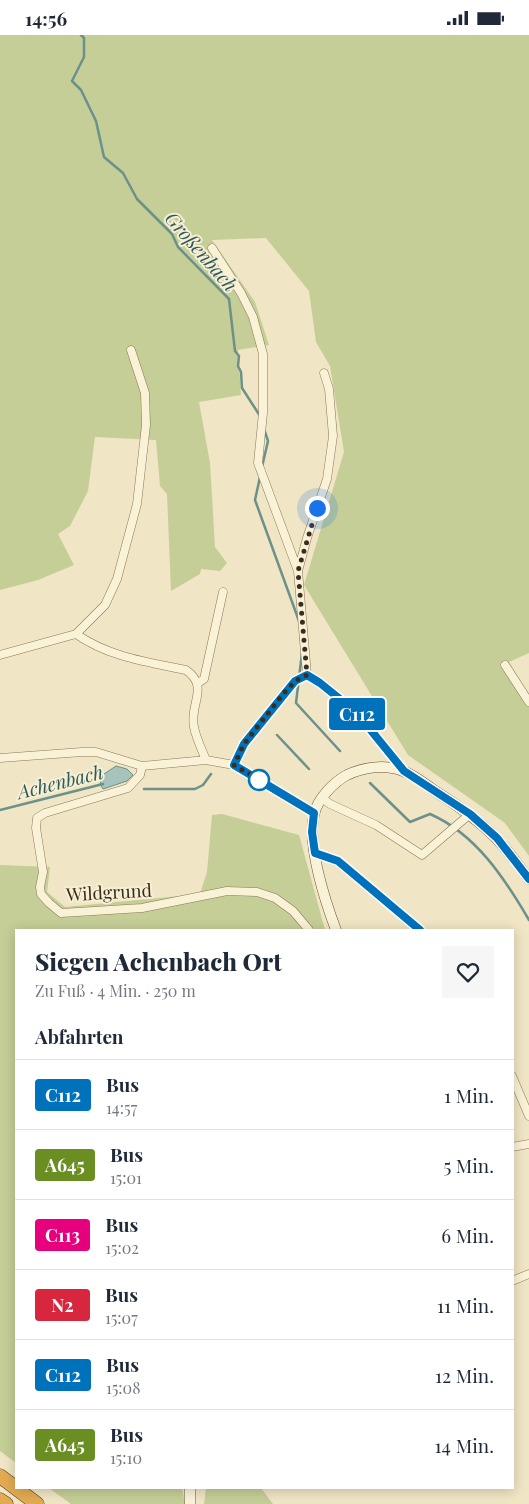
<!DOCTYPE html>
<html lang="de">
<head>
<meta charset="utf-8">
<style>
	:root { --surface:#fff; --page:#f6f6f7; --text:#1f2937; --muted:#747a83; --line:#e0e1e3 }
	body { margin:0; font-family:"Playfair Display",serif; background:var(--page); color:var(--text); height:100vh; display:flex; flex-direction:column; font-size:19px; white-space:nowrap }
	* { box-sizing:border-box; margin:0 }
	p { font-size:16px; color:var(--muted) }
	.icon { flex:none; width:28px; height:28px; fill:none; stroke:currentColor; stroke-width:2; stroke-linecap:round; stroke-linejoin:round }
	.map { position:relative; flex:1; overflow:hidden }
	.sheet { position:absolute; left:15px; top:894px; width:499px; height:560px; display:flex; flex-direction:column; background:var(--surface); border-radius:0px; box-shadow:0 2px 12px #0003 }
	.sheet>* { flex:none }
	.badge { padding:0 10px; border-radius:4px; font-size:18px; line-height:32px }
	.you { position:absolute; width:25px; height:25px; margin:-12px; border:4px solid #fff; border-radius:50%; background:#1a73e8; box-shadow:0 0 0 8px #1a73e833 }
	.map>.badge { position:absolute; translate:-50% -50%; box-shadow:0 0 0 2px #fff }
	h2 { padding:0 20px; font-size:19px; line-height:45px }
	.round { display:grid; place-items:center; flex:none; width:52px; height:52px; border-radius:0px; background:var(--page) }
	.overview { display:flex; align-items:center; justify-content:space-between; height:85px; padding:0 20px }
	h1 { font-size:24px; font-weight:800; line-height:38px }
	ul { padding:0; list-style:none }
	li { display:flex; align-items:center; gap:15px; height:70px; padding:0 20px; border-top:1px solid var(--line) }
	li div { flex:1 }
	li b { display:block; font-size:19px }
	li em { font-style:normal }
	li .badge { min-width:55px; font-weight:700; text-align:center }
	.status { display:flex; justify-content:space-between; align-items:center; height:35px; padding:0 25px; background:var(--surface); direction:ltr }
	.status svg { height:14px; fill:currentColor }
	.map>svg:first-child { display:block }
	.green { fill:#c5ce97 }
	.water { fill:#a6c3bc; stroke:#6c918a }
	.lines { fill:none; stroke-linecap:round; stroke-linejoin:round }
	.stream { stroke:#6c918a; stroke-width:2.5 }
	.minor-casing { stroke:#8b7759; stroke-width:9 }
	.secondary-casing { stroke:#6d573d; stroke-width:11 }
	.motorway-casing { stroke:#59442e; stroke-width:15 }
	.minor { stroke:#faf2d7; stroke-width:8 }
	.secondary { stroke:#faf2d7; stroke-width:10 }
	.motorway { stroke:#e2ab52; stroke-width:14 }
	.line-casing { stroke:#fff; stroke-width:11 }
	.line { stroke:#0072bc; stroke-width:8 }
	.walk { stroke:#3a2d1e; stroke-width:5; stroke-dasharray:0 9 }
	.stop-dot { fill:#fff; stroke:#0072bc; stroke-width:2.5 }
	.labels { text-anchor:middle; dominant-baseline:central; stroke-width:4; stroke-linejoin:round; paint-order:stroke }
	.street-label { font-size:18px; fill:#3a2d1e; stroke:#f7efd4 }
	.water-label { font-size:19px; font-style:italic; fill:#2d5b5a; stroke:#f7efd4 }
</style>
</head>
<body>
<div class="status"><b>14:56</b><svg viewBox="0 0 49 12"><path d="M0 12V9h3v3zM5 12V6h3v6zM10 12V3h3v9zM15 12V0h3v12zM26 1h20v11H26zM47 4h2v5h-2z"/></svg></div>
<div class="map">
<svg width="529" height="1469" viewBox="0 0 529 1469">
	<rect width="100%" height="100%" fill="#f0e5c4"/>
	<path class="green" d="M 0,0 L 529,0 L 529,618 L 509,627 L 529,660 L 529,821 L 505,788 L 408,720 L 304,550 L 344,417 L 330,331 L 316,307 L 309,256 L 266,203 L 212,205 L 255,267 L 269,310 L 238,315 L 241,360 L 199,367 L 210,428 L 215,512 L 227,528 L 220,536 L 201,534 L 200,539 L 171,556 L 167,459 L 160,451 L 156,405 L 95,402 L 88,456 L 70,491 L 58,499 L 74,530 L 38,545 L 0,555 Z
		M 222,779 L 299,800 L 325,895 L 16,895 L 16,1428 L 0,1416 L 0,830 L 50,832 L 47,857 L 65,872 L 200,859 L 207,837 L 212,780 Z
		M 49,1453 L 182,1453 L 185,1469 L 71,1469 Z
		M 206,1453 L 261,1453 L 273,1469 L 204,1469 Z"/>
	<path class="water" d="M 116,731 L 127,734 L 133,740 L 127,746 L 103,754 L 100,749 L 104,739 Z"/>
	<g class="lines">
		<path class="stream" d="M 81,0 L 84,3 L 84,22 L 72,46 L 81,55 L 96,86 L 104,122 L 123,138 L 137,164 L 172,199 L 178,212 L 229,264 L 235,316 L 239,321 L 238,331 L 241,337 L 242,353 L 260,381
			M 262,432 L 268,406 L 264,394
			M 260,442 L 255,465 L 299,586
			M 302,618 L 296,668 L 340,716
			M 277,700 L 309,734
			M 370,748 L 410,787 L 430,779 C 476,799 505,844 529,885
			M 144,754 L 195,754 L 203,750 L 211,739
			M 0,775 L 103,749"/>
		<g class="minor-casing">
			<path id="minor" d="M 212,213 L 241,258 L 253,282 L 263,319 L 263,378 L 258,428 L 298,536 L 307,640
				M 298,536 L 307,503 L 327,444 L 333,401 L 329,354 L 324,338
				M 76,599 C 109,622 147,627 186,635 C 210,652 189,669 194,692 C 196,703 202,715 206,725
				M 0,620 L 76,599 L 105,570 L 117,544 L 137,469 L 146,390 L 145,358 L 131,315
				M 505,630 L 529,667
				M 307,640 L 319,648 L 356,677 L 404,736
				M 198,648 L 204,644 L 223,557
				M 0,723 L 82,717 L 96,717 L 142,731 L 206,725 L 234,730 L 314,778
				M 234,730 L 244,709 L 295,645 L 307,640
				M 142,731 L 140,740 L 128,753 L 45,778 L 37,783 L 36,793 L 43,837 L 40,852 L 41,859 L 49,868 L 61,878 L 142,873 L 227,856 L 257,857 L 275,863 L 293,876 L 309,895
				M 322,763 L 330,769 L 376,790 L 422,820 L 470,779
				M 315,818 L 338,827 L 420,895
				M 512,1041 L 529,1081
				M 512,1112 L 529,1109
				M 512,1246 L 529,1239"/>
		</g>
		<g class="secondary-casing">
			<path id="secondary" d="M 336,895 C 325,866 307,810 314,780 C 317,764 334,747 347,740 C 364,732 385,729 403,736 C 414,740 425,749 435,756 C 457,770 477,784 495,802 C 508,815 518,830 529,844
				M 190,1452 L 190,1469"/>
		</g>
		<g class="motorway-casing">
			<path id="motorway" d="M 0,1441 L 37,1469
				M 0,1465 L 6,1469"/>
		</g>
		<use href="#minor" class="minor"/>
		<use href="#secondary" class="secondary"/>
		<use href="#motorway" class="motorway"/>
	</g>
	<g class="lines">
		<g class="line-casing">
			<path id="line" d="M 420,895 L 338,826 L 315,818 L 312,797 L 314,778 L 234,730 L 244,709 L 295,646 L 307,640 L 320,648 L 356,677 L 404,736 L 470,779 L 497,803 L 529,844"/>
		</g>
		<use href="#line" class="line"/>
		<path class="walk" d="M 259,745 L 266,749 L 234,730 L 244,709 L 284,658 L 295,646 L 307,640 L 298,536 L 317,473"/>
	</g>
	<circle class="stop-dot" cx="259" cy="745" r="10"/>
	<g class="labels">
		<g class="street-label">
			<text transform="translate(109 857) rotate(-3)">Wildgrund</text>
		</g>
		<g class="water-label">
			<text transform="translate(202 216) rotate(49)">Großenbach</text>
			<text transform="translate(60 746) rotate(-14)">Achenbach</text>
		</g>
	</g>
</svg>
<div class="you" style="left:317px;top:473px"></div>
<b class="badge" style="left:357px;top:679px;background:#0072bc;color:#fff">C112</b>
<section class="sheet">
<div class="overview"><div><h1>Siegen Achenbach Ort</h1><p>Zu Fuß · 4 Min. · 250 m</p></div><a class="round"><svg class="icon" aria-label="heart" viewBox="0 0 24 24"><path d="M12 20l-8-8c-3-5 5-10 8-4 3-6 11-1 8 4z"/></svg></a></div>
<h2>Abfahrten</h2>
<ul>
<li><span class="badge" style="background:#0072bc;color:#fff">C112</span><div><b>Bus</b><p>14:57</p></div><em>1 Min.</em></li>
<li><span class="badge" style="background:#6b8e23;color:#fff">A645</span><div><b>Bus</b><p>15:01</p></div><em>5 Min.</em></li>
<li><span class="badge" style="background:#e6007e;color:#fff">C113</span><div><b>Bus</b><p>15:02</p></div><em>6 Min.</em></li>
<li><span class="badge" style="background:#d7263d;color:#fff">N2</span><div><b>Bus</b><p>15:07</p></div><em>11 Min.</em></li>
<li><span class="badge" style="background:#0072bc;color:#fff">C112</span><div><b>Bus</b><p>15:08</p></div><em>12 Min.</em></li>
<li><span class="badge" style="background:#6b8e23;color:#fff">A645</span><div><b>Bus</b><p>15:10</p></div><em>14 Min.</em></li>
</ul>
</section>
</div>
</body>
</html>
